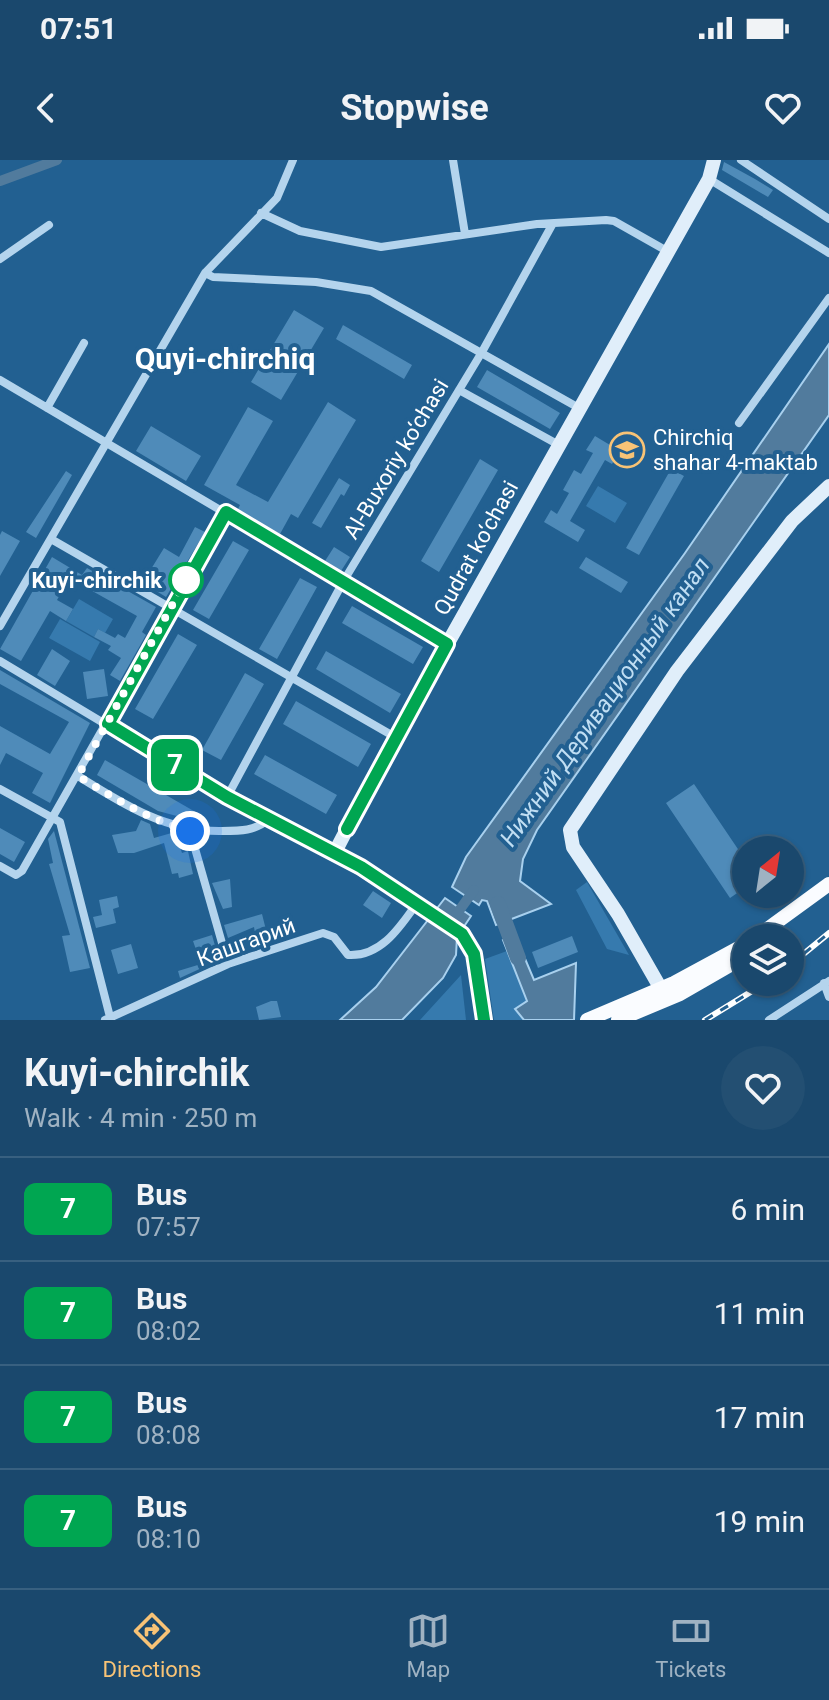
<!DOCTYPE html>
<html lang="en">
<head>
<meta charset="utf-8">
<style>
	:root { --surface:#1a486d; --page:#234f72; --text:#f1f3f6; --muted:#9fb2c2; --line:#386080; --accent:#f8c376 }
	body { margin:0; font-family:Roboto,sans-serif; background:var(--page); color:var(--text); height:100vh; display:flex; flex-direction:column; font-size:30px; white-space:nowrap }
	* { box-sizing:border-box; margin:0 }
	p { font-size:26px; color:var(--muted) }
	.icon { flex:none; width:44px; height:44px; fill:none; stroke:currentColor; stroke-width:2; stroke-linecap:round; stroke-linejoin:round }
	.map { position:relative; height:860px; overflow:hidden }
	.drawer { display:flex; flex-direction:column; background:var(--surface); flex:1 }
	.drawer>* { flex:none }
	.badge { padding:0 16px; border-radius:12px; font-size:28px; line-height:52px }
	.needle { width:52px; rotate:30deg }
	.buttons { position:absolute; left:732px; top:676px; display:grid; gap:16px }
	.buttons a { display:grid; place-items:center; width:72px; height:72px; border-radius:50%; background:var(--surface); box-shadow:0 2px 6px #0004,0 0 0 2px var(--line); font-size:40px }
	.you { position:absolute; width:40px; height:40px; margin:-20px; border:6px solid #fff; border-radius:50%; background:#1a73e8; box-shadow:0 0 0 12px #1a73e833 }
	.map>.badge { position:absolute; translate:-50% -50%; box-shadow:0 0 0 4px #fff }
	.round { display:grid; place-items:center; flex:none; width:84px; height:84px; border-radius:42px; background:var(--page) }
	.overview { display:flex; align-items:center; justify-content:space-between; height:136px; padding:0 24px }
	h1 { font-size:38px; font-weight:700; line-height:60px }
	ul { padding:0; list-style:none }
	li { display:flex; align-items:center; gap:24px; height:104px; padding:0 24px; border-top:2px solid var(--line) }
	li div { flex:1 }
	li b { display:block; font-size:30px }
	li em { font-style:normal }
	li .badge { min-width:88px; font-weight:700; text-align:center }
	.status { display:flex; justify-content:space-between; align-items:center; height:56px; padding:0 40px; background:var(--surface); direction:ltr }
	.status svg { height:22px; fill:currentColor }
	header { display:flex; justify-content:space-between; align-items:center; height:104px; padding:0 24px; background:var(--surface); font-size:36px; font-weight:700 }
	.menu { display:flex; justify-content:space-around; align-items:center; height:112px; border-top:2px solid var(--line); background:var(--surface); font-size:22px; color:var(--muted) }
	.menu a { display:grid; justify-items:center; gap:4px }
	.menu .current { color:var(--accent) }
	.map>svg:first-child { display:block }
	.green { fill:#367aae }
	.water { fill:#517b9d; stroke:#a8d0ee; stroke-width:2 }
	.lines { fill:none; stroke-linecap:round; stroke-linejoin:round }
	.canal { stroke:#517b9d; stroke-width:10 }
	.river { stroke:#517b9d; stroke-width:16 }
	.building { fill:#4f8bb9 }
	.street { stroke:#b4d4ed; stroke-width:8 }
	.secondary { stroke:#e0eefa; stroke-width:14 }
	.primary { stroke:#fafcff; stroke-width:14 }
	.rail-casing { stroke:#fff; stroke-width:6 }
	.rail { stroke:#226091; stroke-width:3; stroke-dasharray:9; stroke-linecap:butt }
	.line-casing { stroke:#fff; stroke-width:18 }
	.line { stroke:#00a651; stroke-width:12 }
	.walk { stroke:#fff; stroke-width:8; stroke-dasharray:0 14.4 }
	.stop-dot { fill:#fff; stroke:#00a651; stroke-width:4 }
	.labels { text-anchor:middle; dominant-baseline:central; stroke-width:8; stroke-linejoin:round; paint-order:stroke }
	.poi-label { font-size:22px; fill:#fff; stroke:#226091; text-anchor:start }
	.street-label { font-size:22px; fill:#fff; stroke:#226091 }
	.stop-label { font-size:22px; font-weight:bold; fill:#fff; stroke:#226091; text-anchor:end }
	.water-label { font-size:24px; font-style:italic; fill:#c0def3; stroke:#226091 }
	.district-label { font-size:30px; font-weight:bold; fill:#fff; stroke:#226091 }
</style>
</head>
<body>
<div class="status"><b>07:51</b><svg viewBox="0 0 49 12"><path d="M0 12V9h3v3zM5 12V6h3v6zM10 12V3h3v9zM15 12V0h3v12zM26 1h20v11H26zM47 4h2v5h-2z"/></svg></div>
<header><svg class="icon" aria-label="back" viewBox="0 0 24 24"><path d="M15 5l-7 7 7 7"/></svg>Stopwise<svg class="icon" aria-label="heart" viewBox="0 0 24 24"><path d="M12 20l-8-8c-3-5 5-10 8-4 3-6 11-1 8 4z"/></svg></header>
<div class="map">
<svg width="829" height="860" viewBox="0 0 829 860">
	<rect width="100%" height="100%" fill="#226091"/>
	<path class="green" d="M 598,326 L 627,343 L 615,363 L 586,346 Z
		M 79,439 L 113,459 L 105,473 L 98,469 L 94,477 L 66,461 Z
		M 60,459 L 100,482 L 90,501 L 49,478 Z
		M 587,722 L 629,795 L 607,789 L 576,730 Z
		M 507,791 L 527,841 L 515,849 L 524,860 L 494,860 L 485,799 Z
		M 461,815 L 466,860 L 420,860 Z"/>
	<path class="water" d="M 829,184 L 829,255 L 537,670 L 523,699 L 520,721 L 551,744 L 496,765 L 487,741 L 482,740 L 479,745 L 452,727 L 466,697 L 685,393 Z
		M 445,738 L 471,756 L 457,777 L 456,795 L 443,818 L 402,860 L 340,860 L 376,827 Z
		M 515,775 L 534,820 L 576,803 L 574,860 L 524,860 L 515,849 L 527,841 L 503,780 Z"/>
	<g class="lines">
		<path class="canal" d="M 0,21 L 57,0
			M 453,759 L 474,730"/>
		<path class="river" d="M 498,744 L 518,798"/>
	</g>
	<path class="building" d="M 724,2 L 755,19 L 773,30 L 768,37 L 722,10 Z
		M 294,150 L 324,168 L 281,240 L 251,222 Z
		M 343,165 L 412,205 L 404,219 L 336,179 Z
		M 487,210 L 560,253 L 550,269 L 477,227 Z
		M 328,242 L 356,260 L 298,358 L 291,354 L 280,374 L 237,351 L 240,345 L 204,325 L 248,247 L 273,261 L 236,325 L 268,342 Z
		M 151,266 L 201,296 L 186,321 L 136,291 Z
		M 595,276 L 620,291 L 612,304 L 605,300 L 570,361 L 585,370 L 578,382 L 544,362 L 551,350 L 557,354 L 569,333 L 563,330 L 574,310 L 581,314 L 593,293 L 586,290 Z
		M 480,299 L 498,310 L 439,412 L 421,401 Z
		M 671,309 L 684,316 L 639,395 L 626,388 Z
		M 66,311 L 72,315 L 36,378 L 26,372 Z
		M 339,318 L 350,325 L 344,336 L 341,334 L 321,368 L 312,363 Z
		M 195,367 L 205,372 L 166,437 L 153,429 L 158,420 L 148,414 L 164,388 L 179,397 Z
		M 2,371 L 20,381 L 0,416 L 0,375 Z
		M 233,381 L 249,390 L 209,459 L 193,450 Z
		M 334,387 L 350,397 L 341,411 L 325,401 Z
		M 52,397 L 82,415 L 87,408 L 156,447 L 142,472 L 146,475 L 120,521 L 110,515 L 121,498 L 108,490 L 111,486 L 94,477 L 98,469 L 115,478 L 118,474 L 125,478 L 137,456 L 69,418 L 57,440 L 73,449 L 66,461 L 50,451 L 21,501 L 0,489 Z
		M 586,397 L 628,422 L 621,433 L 579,408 Z
		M 300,418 L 317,427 L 277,499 L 259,489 Z
		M 352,446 L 423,487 L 413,504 L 342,463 Z
		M 178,474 L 197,485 L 153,559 L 135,549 Z
		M 52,489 L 70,501 L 55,526 L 37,515 Z
		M 326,491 L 401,534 L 390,553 L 316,509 Z
		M 104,509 L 108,536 L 87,539 L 83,512 Z
		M 0,510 L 90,563 L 50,643 L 32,633 L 43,613 L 6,593 L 0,605 L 0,566 L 50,594 L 69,562 L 0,524 Z
		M 245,513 L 264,524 L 221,600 L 202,590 Z
		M 296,541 L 371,584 L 358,607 L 283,564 Z
		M 265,595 L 337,635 L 326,654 L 254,614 Z
		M 105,600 L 206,658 L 203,663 L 158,651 L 97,615 Z
		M 694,624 L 746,701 L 746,727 L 730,738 L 666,643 Z
		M 141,660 L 150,664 L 154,678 L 175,672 L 182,693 L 188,691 L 193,714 L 179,718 L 178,713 L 172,714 L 164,683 L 134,693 L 118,693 L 112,675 L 136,671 Z
		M 0,668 L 25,682 L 14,702 L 0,694 Z
		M 54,671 L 90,808 L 70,812 L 62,776 L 70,775 L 49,704 L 53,703 L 48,679 Z
		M 230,719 L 232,747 L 223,749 L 212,723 Z
		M 373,731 L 391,743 L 382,758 L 363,745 Z
		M 117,736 L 119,747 L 113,749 L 116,763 L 96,768 L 93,757 L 102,755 L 99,740 Z
		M 262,754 L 266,770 L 255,773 L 254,767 L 228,778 L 224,765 Z
		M 212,775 L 219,800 L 180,818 L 178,811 L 201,804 L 193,781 Z
		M 572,776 L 578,792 L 538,808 L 532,792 Z
		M 131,784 L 138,808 L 118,814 L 111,790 Z
		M 271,841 L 277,841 L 281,857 L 259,860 L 256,847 Z"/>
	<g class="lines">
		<path class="street" d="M 453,0 L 465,74
			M 741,0 L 829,59
			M 709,19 L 829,93
			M 261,53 L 300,71 L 381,87 L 537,64 L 606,60 L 614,61 L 667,91
			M 0,99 L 49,65
			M 205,113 L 213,117 L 316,122 L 371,131 L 579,248
			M 0,220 L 447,484
			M 459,230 L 559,285
			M 47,248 L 84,183
			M 739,263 L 829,138
			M 51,379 L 395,577
			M 0,466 L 205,113 L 277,38 L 293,0
			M 0,501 L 227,637 L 335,692
			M 78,616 C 124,645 167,672 222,671 C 241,671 255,671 269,659
			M 0,629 L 60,662 L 110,857
			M 227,637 L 343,422 L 482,192 L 552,65
			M 190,671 L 228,804
			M 0,706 L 16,715 L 22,711 L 226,352
			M 824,823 L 829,837
			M 105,860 L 228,804 L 323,773 L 334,777 L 348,795 C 381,797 400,767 417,743
			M 769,860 L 829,821"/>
		<path class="secondary" d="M 665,836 L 618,754 L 573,687 L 570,670 L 677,511 L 792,361 L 829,326
			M 484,860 L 474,794 L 462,774 L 335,692 L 395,577 L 709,19 L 714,0"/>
		<path class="primary" d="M 755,778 L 829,724
			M 587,860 L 674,823 L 746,784
			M 618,860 L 680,834 L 746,796"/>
		<g class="rail-casing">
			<path id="rail" d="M 790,805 L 829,773
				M 705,860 L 767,822"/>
		</g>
		<use href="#rail" class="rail"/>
	</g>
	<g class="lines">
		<g class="line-casing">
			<path id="line" d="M 347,669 L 447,484 L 226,352 L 108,564 L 227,637 L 361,707 L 462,774 L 474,794 L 484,860"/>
		</g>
		<use href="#line" class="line"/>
		<path class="walk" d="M 186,420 L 78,616 C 114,638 149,660 190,671"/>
	</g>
	<defs>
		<g id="school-ring" transform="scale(1.8)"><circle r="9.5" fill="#226091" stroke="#f8c376" stroke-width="1.5"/><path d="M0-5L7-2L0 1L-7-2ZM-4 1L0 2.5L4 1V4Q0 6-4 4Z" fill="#f8c376"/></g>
	</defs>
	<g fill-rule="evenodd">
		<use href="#school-ring" x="627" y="290"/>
	</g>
	<circle class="stop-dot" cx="186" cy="420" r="16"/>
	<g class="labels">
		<g class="poi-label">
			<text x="653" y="277">Chirchiq<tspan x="653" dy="25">shahar 4-maktab</tspan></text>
		</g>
		<g class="street-label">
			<text transform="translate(396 299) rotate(-59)">Al-Buxoriy ko‘chasi</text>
			<text transform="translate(476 388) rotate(-61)">Qudrat ko‘chasi</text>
			<text transform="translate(246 782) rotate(-20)">Кашгарий</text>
		</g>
		<g class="stop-label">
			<text x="162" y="420">Kuyi-chirchik</text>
		</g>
		<g class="water-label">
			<text transform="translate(605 542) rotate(-55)">Нижний Деривационный канал</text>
		</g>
		<g class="district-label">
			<text x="225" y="198">Quyi-chirchiq</text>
		</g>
	</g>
</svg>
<div class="buttons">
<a><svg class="needle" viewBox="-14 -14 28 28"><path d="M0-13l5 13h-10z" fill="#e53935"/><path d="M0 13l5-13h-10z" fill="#9fb2c2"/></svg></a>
<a><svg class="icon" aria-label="layers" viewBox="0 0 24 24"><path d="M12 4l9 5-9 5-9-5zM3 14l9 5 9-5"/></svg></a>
</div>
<div class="you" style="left:190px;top:671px"></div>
<b class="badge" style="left:175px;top:605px;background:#00a651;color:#fff">7</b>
</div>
<section class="drawer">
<div class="overview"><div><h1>Kuyi-chirchik</h1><p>Walk · 4 min · 250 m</p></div><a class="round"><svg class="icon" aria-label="heart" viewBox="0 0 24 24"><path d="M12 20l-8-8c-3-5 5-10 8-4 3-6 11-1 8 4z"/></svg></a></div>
<ul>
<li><span class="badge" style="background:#00a651;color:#fff">7</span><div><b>Bus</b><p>07:57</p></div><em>6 min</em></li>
<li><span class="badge" style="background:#00a651;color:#fff">7</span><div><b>Bus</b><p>08:02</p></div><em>11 min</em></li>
<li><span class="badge" style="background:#00a651;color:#fff">7</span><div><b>Bus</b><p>08:08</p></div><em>17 min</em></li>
<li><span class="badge" style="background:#00a651;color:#fff">7</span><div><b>Bus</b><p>08:10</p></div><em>19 min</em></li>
</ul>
</section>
<nav class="menu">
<a class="current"><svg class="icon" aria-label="directions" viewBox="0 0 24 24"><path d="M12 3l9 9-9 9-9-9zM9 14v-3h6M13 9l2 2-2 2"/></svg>Directions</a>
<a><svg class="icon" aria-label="map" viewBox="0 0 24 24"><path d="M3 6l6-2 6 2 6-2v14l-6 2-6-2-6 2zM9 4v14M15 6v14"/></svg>Map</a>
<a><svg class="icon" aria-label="tickets" viewBox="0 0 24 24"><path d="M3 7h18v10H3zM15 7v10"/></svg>Tickets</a>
</nav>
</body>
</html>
